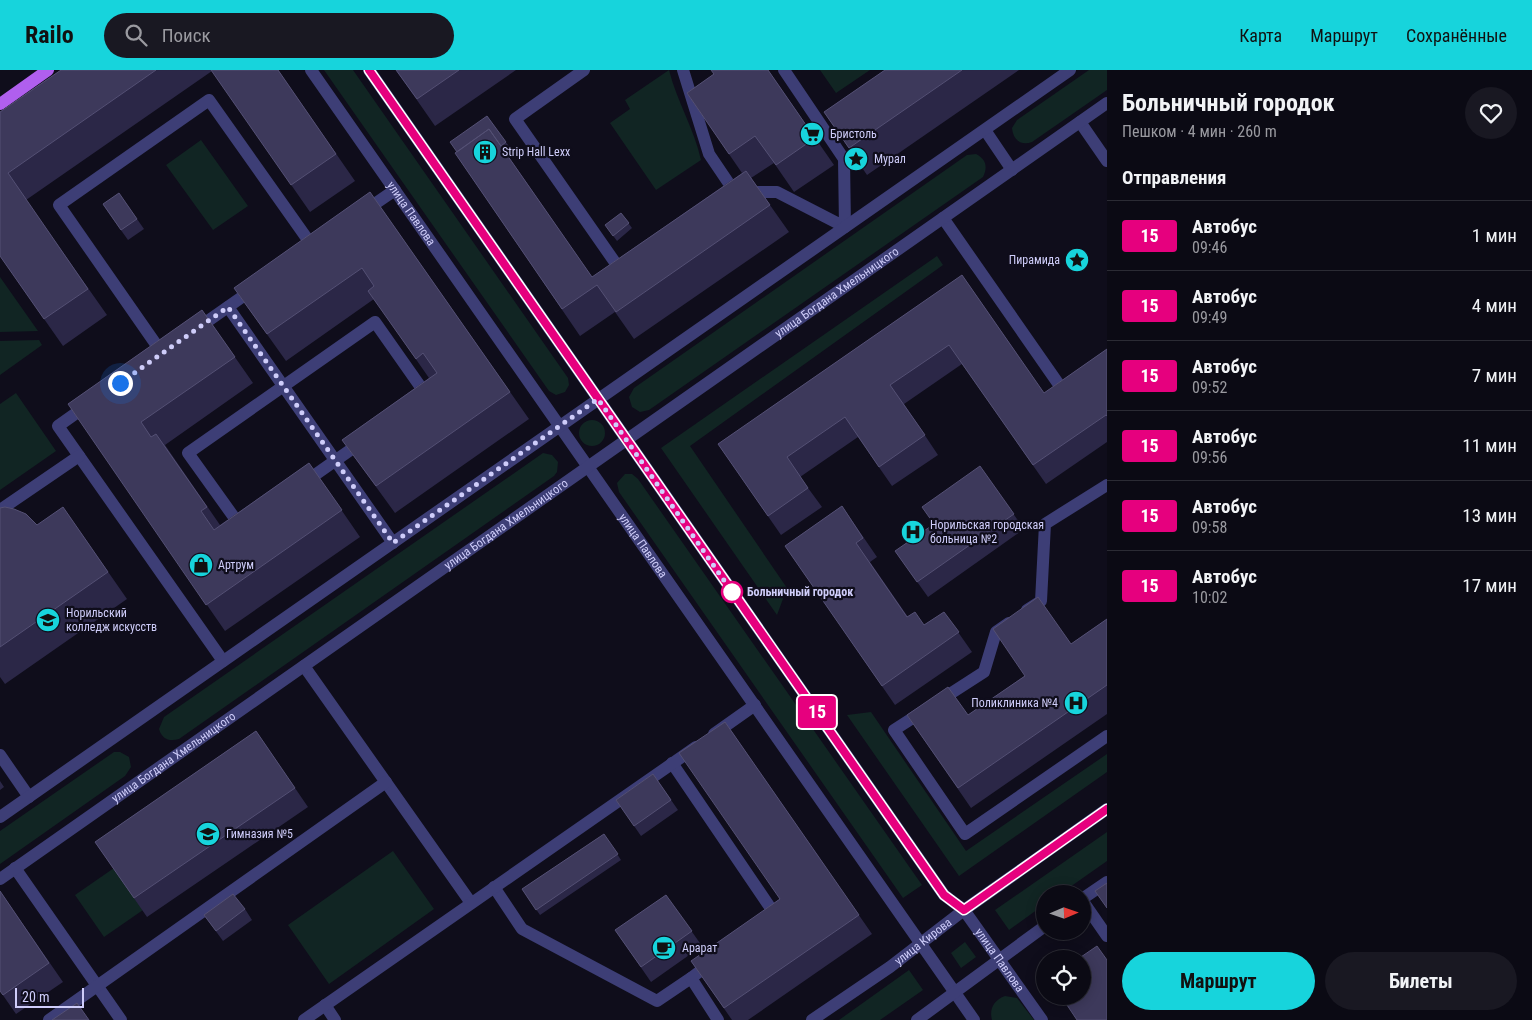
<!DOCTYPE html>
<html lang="ru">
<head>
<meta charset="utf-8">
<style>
	:root { --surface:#0b0a14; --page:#191822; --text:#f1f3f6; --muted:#9a9aa0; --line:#2b2b34; --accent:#17d4dc }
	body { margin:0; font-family:"Roboto Condensed",sans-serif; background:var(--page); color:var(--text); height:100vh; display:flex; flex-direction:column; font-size:19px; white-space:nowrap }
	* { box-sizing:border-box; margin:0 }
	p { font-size:16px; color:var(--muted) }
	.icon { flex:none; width:28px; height:28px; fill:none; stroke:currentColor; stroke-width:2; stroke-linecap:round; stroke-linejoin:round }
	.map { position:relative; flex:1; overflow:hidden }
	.sheet { display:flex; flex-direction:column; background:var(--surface); width:425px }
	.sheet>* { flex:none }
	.badge { padding:0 10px; border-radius:4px; font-size:18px; line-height:32px }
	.needle { width:32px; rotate:88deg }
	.fabs { position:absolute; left:1036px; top:815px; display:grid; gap:10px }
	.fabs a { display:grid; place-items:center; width:55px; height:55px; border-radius:50%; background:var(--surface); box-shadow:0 2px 12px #0003,0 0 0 1px var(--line); font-size:25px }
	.scale { position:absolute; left:15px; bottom:12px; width:69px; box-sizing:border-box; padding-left:5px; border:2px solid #cfcdfa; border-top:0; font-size:14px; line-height:18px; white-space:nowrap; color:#cfcdfa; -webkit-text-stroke:4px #0f0d1b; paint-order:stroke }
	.you { position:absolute; width:25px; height:25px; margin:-12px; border:4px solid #fff; border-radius:50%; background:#1a73e8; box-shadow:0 0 0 8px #1a73e833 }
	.map>.badge { position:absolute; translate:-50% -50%; box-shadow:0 0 0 2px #fff }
	h2 { padding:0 15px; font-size:19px; line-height:45px }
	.round { display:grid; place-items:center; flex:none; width:52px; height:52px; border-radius:26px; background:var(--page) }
	.head { display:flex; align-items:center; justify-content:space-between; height:85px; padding:0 15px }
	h1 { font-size:24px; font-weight:700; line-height:38px }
	.cta { display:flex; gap:10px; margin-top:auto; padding:10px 15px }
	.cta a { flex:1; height:58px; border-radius:30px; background:var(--accent); color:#111; font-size:20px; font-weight:700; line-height:58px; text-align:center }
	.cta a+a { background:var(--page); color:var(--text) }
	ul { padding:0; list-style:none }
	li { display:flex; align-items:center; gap:15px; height:70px; padding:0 15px; border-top:1px solid var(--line) }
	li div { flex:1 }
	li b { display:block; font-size:19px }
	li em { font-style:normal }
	li .badge { min-width:55px; font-weight:700; text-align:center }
	header { display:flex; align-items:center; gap:30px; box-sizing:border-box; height:70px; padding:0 25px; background:var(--accent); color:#111 }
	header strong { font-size:24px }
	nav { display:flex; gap:28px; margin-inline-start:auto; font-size:18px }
	.search { width:350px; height:45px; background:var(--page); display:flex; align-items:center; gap:12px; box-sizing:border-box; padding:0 18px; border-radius:28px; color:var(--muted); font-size:19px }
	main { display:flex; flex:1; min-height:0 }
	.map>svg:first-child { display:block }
	.green { fill:#112523 }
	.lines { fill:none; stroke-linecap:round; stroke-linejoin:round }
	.minor { stroke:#3d3e76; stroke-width:12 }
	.major { stroke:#b05fee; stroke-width:12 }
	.wall { fill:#2b2747 }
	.building { fill:#3d395b; stroke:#545074 }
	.line-casing { stroke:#fff; stroke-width:11 }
	.line { stroke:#e6007e; stroke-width:8 }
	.walk { stroke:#cfcdfa; stroke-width:5; stroke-dasharray:0 9 }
	.stop-dot { fill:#fff; stroke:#e6007e; stroke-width:2.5 }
	.labels { text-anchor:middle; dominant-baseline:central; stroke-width:4.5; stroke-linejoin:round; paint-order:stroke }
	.poi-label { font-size:12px; fill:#cfcdfa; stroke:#0f0d1b; text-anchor:start }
	.street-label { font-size:12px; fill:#cfcdfa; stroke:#0f0d1b }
	.stop-label { font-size:12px; font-weight:bold; fill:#cfcdfa; stroke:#0f0d1b; text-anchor:start }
</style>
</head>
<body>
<header>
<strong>Railo</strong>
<div class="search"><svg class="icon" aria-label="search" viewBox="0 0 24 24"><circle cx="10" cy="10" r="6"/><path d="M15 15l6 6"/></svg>Поиск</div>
<nav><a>Карта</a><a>Маршрут</a><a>Сохранённые</a></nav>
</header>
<main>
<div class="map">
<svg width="1107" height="950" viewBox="0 0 1107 950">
	<rect width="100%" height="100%" fill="#0f0d1b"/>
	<path class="green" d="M 324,0 L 353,0 L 568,308 L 569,315 L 565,322 L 556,325 L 549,321 Z
		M 669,0 C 677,32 694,58 701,90 L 656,120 L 610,53 L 630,39 L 625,30 Z
		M 820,0 L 870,0 L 836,23 Z
		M 1089,0 L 1107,0 L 1107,20 L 1032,72 C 1021,76 1013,70 1012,58 L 1017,50 Z
		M 201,70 L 248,136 L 213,160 L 166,95 Z
		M 976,84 C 986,89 988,97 983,107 L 649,340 L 640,342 L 632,337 L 629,327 L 634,318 L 967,85 Z
		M 937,186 L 943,195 L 690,376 L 787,518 L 777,545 L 661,378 Z
		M 0,207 L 38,261 L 0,262 Z
		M 39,270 L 42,275 L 0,305 L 0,271 Z
		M 16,323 L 56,381 L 0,420 L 0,334 Z
		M579 363a13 13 0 1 1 26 0a13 13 0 1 1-26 0Z
		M 543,383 L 552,385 L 558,392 L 557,402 L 554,406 L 179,669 C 169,672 162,669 159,659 L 164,647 Z
		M 625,404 L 632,404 L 638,409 L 922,815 L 903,828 L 619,422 L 617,413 Z
		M 871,642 L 966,781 L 1107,684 L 1107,702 L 959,806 L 847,645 Z
		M 114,682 L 120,682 L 129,687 L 131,697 L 125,706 L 0,794 L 0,761 Z
		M 1107,762 L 1107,791 L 1060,824 L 1045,824 L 1045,834 L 1009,860 L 995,840 Z
		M 393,781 L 434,839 L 329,914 L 288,855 Z
		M 114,798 L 143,840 L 104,867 L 75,825 Z
		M 965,872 L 976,887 L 961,898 L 951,883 Z
		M 909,900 L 923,920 L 880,950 L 839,950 Z
		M 1005,926 L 1017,928 L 1034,950 L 992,950 C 989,939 994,930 1005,926 Z"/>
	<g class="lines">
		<g class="minor">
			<path id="s1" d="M 311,0 L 974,950"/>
			<path id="s2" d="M 369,0 L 944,825 L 964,840 L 1042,950"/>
			<path d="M 584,0 L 515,49 L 621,201 L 626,197"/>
			<path d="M 683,0 L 709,84 L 734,121"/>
			<path d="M 1080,52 L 1107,91"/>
			<path d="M 985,60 L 1012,100"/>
			<path d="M 745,122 L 777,122 L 845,157 L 844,89 L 784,0"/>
			<path d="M 363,142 L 395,120"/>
			<path d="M 943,148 L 1062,319 L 1070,313"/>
			<path d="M 228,237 L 393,473"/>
			<path d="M 375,252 L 427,326 L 241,457 L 188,383 Z"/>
			<path d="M 195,260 L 255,218"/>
			<path d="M 162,283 L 59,135 L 209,30 L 313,177"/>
			<path d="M 89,334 L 58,356 L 223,591"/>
			<path d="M 0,440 L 79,386"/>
			<path d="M 1027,540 L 1041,531 L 1045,454 L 1107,415"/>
			<path d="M 1009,553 L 996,562 L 984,602 L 894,660 L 965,764 L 1107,666"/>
			<path d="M 304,596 L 471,833"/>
			<path d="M 714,664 L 755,635"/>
			<path d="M 0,685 L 29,727"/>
			<path d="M 672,693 L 776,846 L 772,849"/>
			<path d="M 0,747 L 1070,0"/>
			<path d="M 15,798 L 121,950"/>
			<path id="s3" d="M 0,809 L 1107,33"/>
			<path d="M 494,817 L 522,859 L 657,931 L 691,908"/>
			<path d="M 1082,829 L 1107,812"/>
			<path d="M 1082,830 L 1107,866"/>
			<path d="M 711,893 L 691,908 L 718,950"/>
			<path d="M 325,935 L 335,950"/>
			<path d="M 49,950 L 386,712"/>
			<path d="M 304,950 L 696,677"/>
			<path id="s4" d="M 812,950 L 890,897 L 964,840 L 1107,739"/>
			<path d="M 917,950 L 1045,856"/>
		</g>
		<path class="major" d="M 0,34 L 48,0"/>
	</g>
	<path class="wall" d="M 61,0 L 278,0 L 355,111 L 310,142 L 212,1 L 26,130 L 107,245 L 63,276 L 0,186 L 0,42 Z
		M 396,0 L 516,0 L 435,56 Z
		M 768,0 L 834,95 L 794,122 L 774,93 L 751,108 L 789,162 L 634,269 L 615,242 L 580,266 L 455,83 L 457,82 L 487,46 L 513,82 L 508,86 L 592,207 L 742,103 L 687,23 L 714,4 Z
		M 885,0 L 1019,0 L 867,105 L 824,42 Z
		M 370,122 L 529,349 L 395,443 L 342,370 L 429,308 L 374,229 L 286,291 L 234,218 Z
		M 119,123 L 144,159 L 128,170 L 103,135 Z
		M 621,143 L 632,158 L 617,171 L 605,155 Z
		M 962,205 L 1044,323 L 1107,279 L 1107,372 L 1046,414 L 962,294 L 904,334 L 938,385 L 892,416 L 858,367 L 800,407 L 822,437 L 781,465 L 718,374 Z
		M 202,240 L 253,313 L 165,375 L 220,455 L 309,393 L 360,467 L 225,561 L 68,334 Z
		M 980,396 L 1024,459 L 928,527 L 895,481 L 934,454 Z
		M 842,436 L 877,487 L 870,492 L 908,547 L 924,555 L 944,542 L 972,582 L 895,635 L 785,476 Z
		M 63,437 L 127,529 L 5,614 L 0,607 L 0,438 L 37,455 Z
		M 1107,549 L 1107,644 L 971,738 L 907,645 L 968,645 Z
		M 725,652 L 872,864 L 748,950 L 732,950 L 691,891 L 780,829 Z
		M 256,661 L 308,737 L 147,847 L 95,772 Z
		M 653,704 L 678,740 L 641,766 L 616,730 Z
		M 0,711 L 4,717 L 0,720 Z
		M 604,764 L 621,790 L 540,845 L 522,819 Z
		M 0,821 L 63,912 L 16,944 L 0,921 Z
		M 666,825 L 702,876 L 651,912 L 615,860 Z
		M 245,839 L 252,850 L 223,871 L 204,845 Z"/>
	<path class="building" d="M 61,0 L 156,0 L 8,103 L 88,219 L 44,249 L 0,186 L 0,42 Z
		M 211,0 L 278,0 L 336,84 L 291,115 Z
		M 396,0 L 459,0 L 417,29 Z
		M 711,0 L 768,0 L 815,68 L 776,95 L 755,66 L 729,84 L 687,23 L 714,4 Z
		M 885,0 L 962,0 L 849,78 L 824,42 Z
		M 487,46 L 506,72 L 501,76 L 489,59 L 457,82 L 450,72 Z
		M 489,59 L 592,207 L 746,101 L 770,135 L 616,242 L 597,215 L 562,239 L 455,83 Z
		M 370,122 L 510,322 L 376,416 L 342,370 L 437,303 L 423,283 L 416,289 L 368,221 L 374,216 L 362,198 L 267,264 L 234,218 Z
		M 119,123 L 137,149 L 121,160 L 103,134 Z
		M 621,143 L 629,153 L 613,166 L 605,155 Z
		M 962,205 L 1044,323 L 1107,279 L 1107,346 L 1106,345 L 1033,395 L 949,275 L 890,315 L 925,365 L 879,397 L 845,347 L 787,387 L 808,418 L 768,446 L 718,374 Z
		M 202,240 L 235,287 L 141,352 L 151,367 L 156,364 L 207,437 L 201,441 L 214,460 L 309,393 L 342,440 L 206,535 L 68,334 Z
		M 980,396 L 1014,444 L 917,512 L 895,481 L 934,454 L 922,437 Z
		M 842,436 L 863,468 L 856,473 L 907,547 L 915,542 L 924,555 L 944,542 L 959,562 L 882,616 L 785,476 Z
		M 5,437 L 14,439 L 26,444 L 37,455 L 63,437 L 108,502 L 0,577 L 0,438 Z
		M 1038,527 L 1071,574 L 1107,549 L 1107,615 L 958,718 L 907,645 L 948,617 L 968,645 L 1025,606 L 993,559 Z
		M 725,652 L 859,845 L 724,938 L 691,891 L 780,829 L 679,683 Z
		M 256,661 L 295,718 L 134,828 L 95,772 Z
		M 653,704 L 671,730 L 634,756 L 616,730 Z
		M 604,764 L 618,784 L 536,840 L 522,819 Z
		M 1107,813 L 1107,838 L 1095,821 Z
		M 0,821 L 49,893 L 3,925 L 0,921 Z
		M 233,824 L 245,839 L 216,861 L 204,845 Z
		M 666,825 L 692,861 L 641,897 L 615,860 Z
		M 1097,876 L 1107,890 L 1107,950 L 1077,950 L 1061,926 L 1082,926 L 1082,889 L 1078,889 Z
		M 77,933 L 89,950 L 52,950 Z"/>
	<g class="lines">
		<g class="line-casing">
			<path id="line" d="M 369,0 L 944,825 L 964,840 L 1107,739"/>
		</g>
		<use href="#line" class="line"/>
		<path class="walk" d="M 120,313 L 228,237 L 393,473 L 598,329 L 732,522"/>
	</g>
	<defs>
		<g id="supermarket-disc" transform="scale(1.25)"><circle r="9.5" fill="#17d4dc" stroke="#0f0d1b"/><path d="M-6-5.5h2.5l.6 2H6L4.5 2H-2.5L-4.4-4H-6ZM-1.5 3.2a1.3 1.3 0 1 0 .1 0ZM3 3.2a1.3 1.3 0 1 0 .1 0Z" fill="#111"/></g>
		<g id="building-disc" transform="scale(1.25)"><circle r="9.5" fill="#17d4dc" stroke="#0f0d1b"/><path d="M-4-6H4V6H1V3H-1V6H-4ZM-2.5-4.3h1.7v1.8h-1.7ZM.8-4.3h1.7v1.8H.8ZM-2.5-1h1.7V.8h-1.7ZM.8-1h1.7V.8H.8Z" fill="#111"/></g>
		<g id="sight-disc" transform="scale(1.25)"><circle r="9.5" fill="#17d4dc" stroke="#0f0d1b"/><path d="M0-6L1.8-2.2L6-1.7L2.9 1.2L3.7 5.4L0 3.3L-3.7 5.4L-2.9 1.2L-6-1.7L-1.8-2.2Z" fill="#111"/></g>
		<g id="hospital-disc" transform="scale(1.25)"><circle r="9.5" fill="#17d4dc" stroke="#0f0d1b"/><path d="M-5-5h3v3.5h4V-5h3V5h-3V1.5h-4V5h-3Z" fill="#111"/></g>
		<g id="shop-disc" transform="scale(1.25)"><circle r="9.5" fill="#17d4dc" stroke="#0f0d1b"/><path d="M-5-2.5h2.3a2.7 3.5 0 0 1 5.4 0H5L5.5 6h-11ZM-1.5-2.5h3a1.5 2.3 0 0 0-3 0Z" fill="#111"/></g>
		<g id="university-disc" transform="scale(1.25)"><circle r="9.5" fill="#17d4dc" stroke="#0f0d1b"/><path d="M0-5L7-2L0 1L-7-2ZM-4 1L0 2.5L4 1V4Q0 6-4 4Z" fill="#111"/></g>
		<g id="school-disc" transform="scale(1.25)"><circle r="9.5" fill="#17d4dc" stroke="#0f0d1b"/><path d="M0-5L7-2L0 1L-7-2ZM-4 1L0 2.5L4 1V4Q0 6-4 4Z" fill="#111"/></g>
		<g id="cafe-disc" transform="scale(1.25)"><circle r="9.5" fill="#17d4dc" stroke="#0f0d1b"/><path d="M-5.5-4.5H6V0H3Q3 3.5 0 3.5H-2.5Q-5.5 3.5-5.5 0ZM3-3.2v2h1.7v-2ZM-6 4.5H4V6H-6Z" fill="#111"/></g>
	</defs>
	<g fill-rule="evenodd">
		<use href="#supermarket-disc" x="812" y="64"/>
		<use href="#building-disc" x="485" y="82"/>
		<use href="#sight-disc" x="856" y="89"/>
		<use href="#sight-disc" x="1077" y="190"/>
		<use href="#hospital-disc" x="913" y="462"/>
		<use href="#shop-disc" x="201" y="495"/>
		<use href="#university-disc" x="48" y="550"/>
		<use href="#hospital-disc" x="1076" y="633"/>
		<use href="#school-disc" x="208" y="764"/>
		<use href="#cafe-disc" x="664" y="878"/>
	</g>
	<circle class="stop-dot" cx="732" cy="522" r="10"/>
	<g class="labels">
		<g class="poi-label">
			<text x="830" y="64">Бристоль</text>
			<text x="502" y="82">Strip Hall Lexx</text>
			<text x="874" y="89">Мурал</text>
			<text x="1060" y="190" text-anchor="end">Пирамида</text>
			<text x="930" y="455">Норильская городская<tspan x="930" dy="14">больница №2</tspan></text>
			<text x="218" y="495">Артрум</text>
			<text x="66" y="543">Норильский<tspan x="66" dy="14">колледж искусств</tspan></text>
			<text x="1058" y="633" text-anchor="end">Поликлиника №4</text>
			<text x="226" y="764">Гимназия №5</text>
			<text x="682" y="878">Арарат</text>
		</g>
		<g class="street-label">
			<text stroke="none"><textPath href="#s1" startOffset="175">улица Павлова</textPath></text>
			<text stroke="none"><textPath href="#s3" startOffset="1022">улица Богдана Хмельницкого</textPath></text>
			<text stroke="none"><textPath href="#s3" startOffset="618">улица Богдана Хмельницкого</textPath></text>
			<text stroke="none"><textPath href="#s1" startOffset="580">улица Павлова</textPath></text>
			<text stroke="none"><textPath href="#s3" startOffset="212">улица Богдана Хмельницкого</textPath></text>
			<text stroke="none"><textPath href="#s4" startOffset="136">улица Кирова</textPath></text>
			<text stroke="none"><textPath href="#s2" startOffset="1092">улица Павлова</textPath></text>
		</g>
		<g class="stop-label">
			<text x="747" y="522">Больничный городок</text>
		</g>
	</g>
</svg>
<div class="fabs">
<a><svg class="needle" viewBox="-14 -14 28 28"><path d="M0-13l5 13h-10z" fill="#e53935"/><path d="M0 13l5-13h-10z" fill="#9a9aa0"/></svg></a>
<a><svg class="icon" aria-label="locate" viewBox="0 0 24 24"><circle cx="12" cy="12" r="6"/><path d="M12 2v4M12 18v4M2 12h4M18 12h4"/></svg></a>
</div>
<div class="scale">20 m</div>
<div class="you" style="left:120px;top:313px"></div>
<b class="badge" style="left:817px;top:642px;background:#e6007e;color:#fff">15</b>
</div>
<section class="sheet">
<div class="head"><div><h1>Больничный городок</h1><p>Пешком · 4 мин · 260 m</p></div><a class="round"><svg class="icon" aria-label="heart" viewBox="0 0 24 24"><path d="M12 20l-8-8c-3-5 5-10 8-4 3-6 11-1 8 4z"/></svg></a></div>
<h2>Отправления</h2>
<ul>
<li><span class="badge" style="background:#e6007e;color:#fff">15</span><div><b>Автобус</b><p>09:46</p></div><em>1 мин</em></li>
<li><span class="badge" style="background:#e6007e;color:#fff">15</span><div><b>Автобус</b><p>09:49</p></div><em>4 мин</em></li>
<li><span class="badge" style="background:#e6007e;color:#fff">15</span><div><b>Автобус</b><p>09:52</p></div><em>7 мин</em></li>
<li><span class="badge" style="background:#e6007e;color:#fff">15</span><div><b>Автобус</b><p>09:56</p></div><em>11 мин</em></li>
<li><span class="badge" style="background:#e6007e;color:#fff">15</span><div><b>Автобус</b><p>09:58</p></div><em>13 мин</em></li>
<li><span class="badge" style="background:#e6007e;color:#fff">15</span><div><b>Автобус</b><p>10:02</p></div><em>17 мин</em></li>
</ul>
<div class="cta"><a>Маршрут</a><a>Билеты</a></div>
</section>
</main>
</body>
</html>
